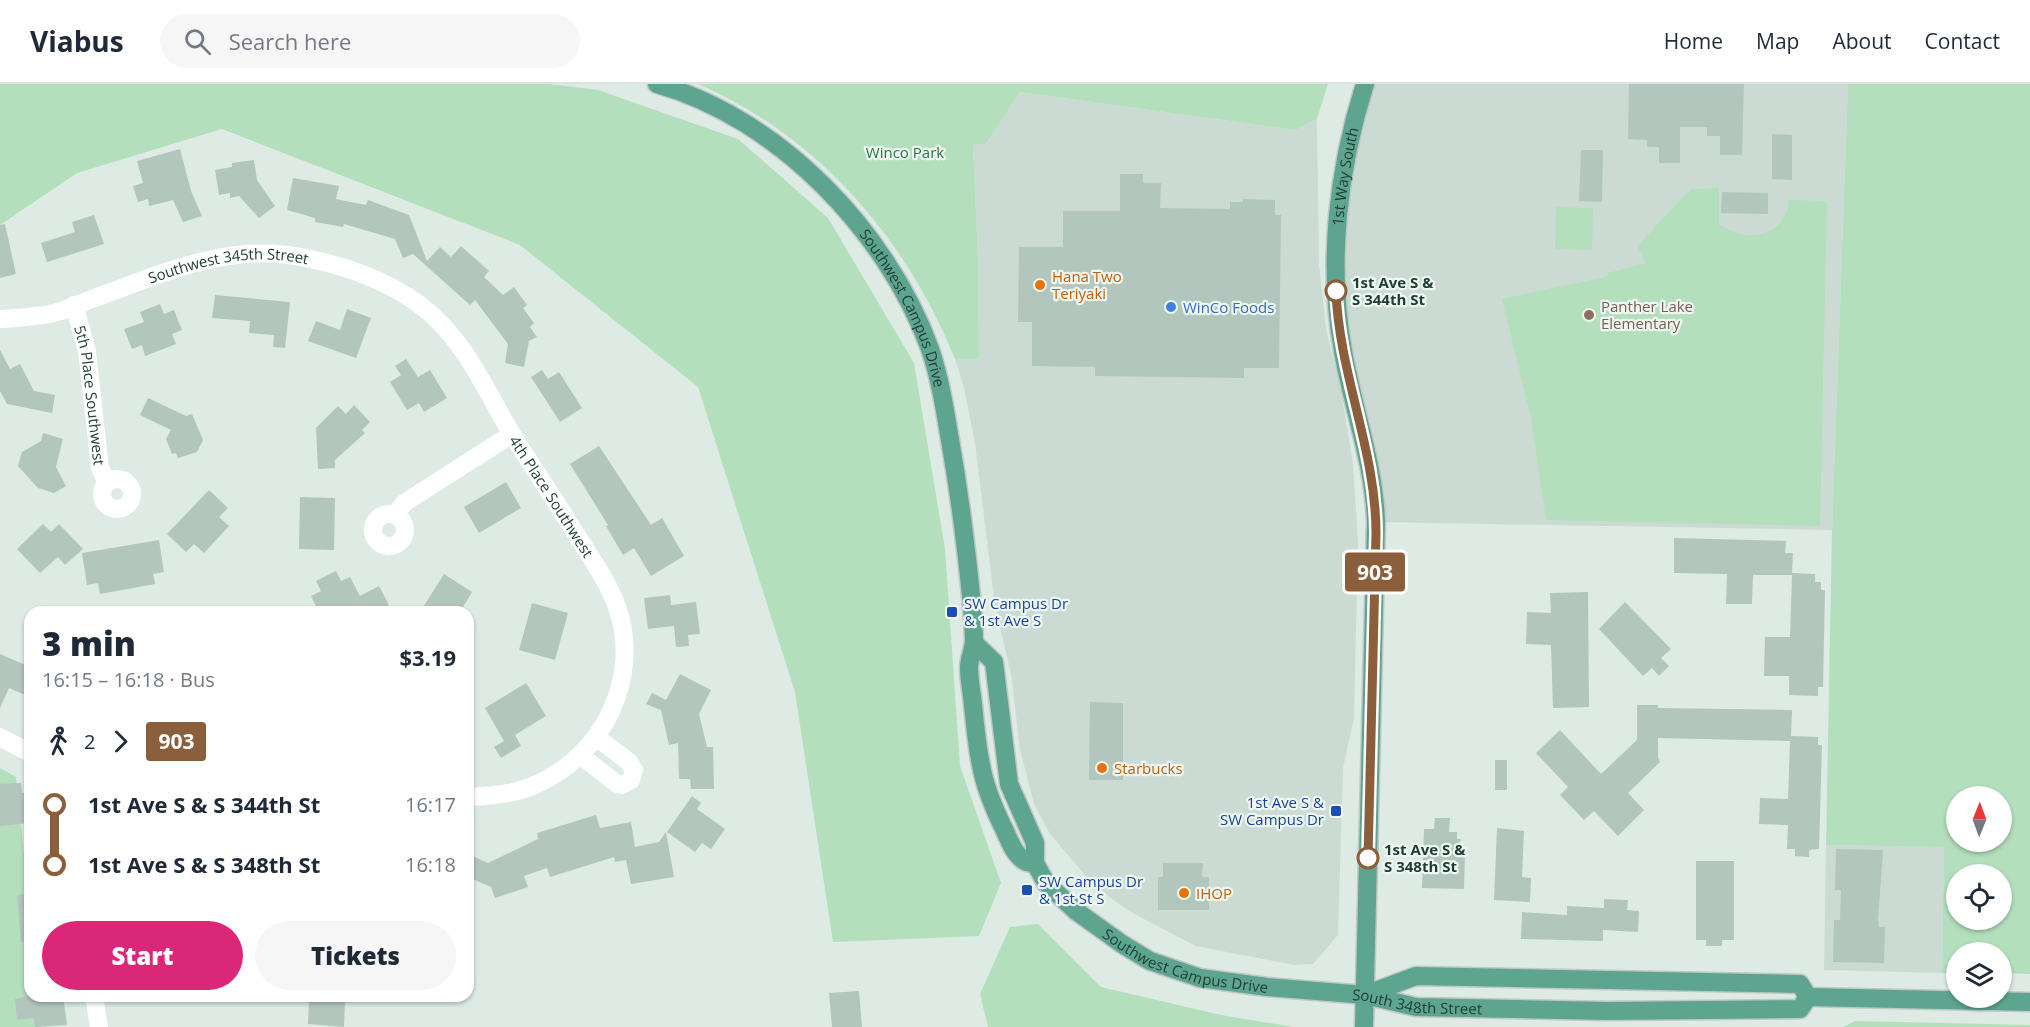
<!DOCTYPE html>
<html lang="en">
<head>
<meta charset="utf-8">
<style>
	:root { --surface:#fff; --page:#f6f6f7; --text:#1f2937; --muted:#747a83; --line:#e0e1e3; --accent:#db2777 }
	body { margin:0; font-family:"Open Sans",sans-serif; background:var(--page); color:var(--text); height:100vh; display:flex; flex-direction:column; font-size:22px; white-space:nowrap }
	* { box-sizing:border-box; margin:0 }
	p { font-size:20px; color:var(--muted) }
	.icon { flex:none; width:33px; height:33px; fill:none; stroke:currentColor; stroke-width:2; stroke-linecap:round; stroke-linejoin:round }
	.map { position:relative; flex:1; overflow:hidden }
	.sheet { position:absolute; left:24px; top:522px; width:450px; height:396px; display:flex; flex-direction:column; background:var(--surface); border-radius:18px; box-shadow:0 2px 4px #0004 }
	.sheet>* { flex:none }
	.badge { padding:0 12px; border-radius:4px; font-size:21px; line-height:39px }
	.needle { width:39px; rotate:1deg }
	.fabs { position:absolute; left:1946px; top:702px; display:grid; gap:12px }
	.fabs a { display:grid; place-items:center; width:66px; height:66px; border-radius:50%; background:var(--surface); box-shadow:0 2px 4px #0004; font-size:30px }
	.map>.badge { position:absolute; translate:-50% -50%; box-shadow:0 0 0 3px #fff }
	.legs { display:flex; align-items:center; gap:9px; height:66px; padding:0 18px; font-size:20px }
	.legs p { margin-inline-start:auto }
	.head { display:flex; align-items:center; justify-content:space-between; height:102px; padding:0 18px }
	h1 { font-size:33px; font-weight:800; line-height:45px }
	.button { display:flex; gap:12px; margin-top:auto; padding:12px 18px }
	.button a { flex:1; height:69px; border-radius:36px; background:var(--accent); color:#fff; font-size:24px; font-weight:800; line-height:69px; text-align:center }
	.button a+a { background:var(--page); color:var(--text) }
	ul { padding:0 18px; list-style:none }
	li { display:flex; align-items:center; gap:21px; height:60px; font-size:22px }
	li i { display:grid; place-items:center; width:9px; height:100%; margin:0 8px; background:currentColor }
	li i::after { content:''; width:15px; height:15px; margin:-8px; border:4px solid; border-radius:50%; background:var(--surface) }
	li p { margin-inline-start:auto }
	li:first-child i { background:linear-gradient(#0000 50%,currentColor 0) }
	li:last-child i { background:linear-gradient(currentColor 50%,#0000 0) }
	header { display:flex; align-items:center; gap:36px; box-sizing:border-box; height:84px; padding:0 30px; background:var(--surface); border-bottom:2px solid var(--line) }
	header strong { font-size:28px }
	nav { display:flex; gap:33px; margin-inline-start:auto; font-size:21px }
	.search { width:420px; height:54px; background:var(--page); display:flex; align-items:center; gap:15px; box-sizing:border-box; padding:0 21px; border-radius:33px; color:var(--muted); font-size:22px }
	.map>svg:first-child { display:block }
	.built { fill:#cbdbd3 }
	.green { fill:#b3dfbd; fill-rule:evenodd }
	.building { fill:#b2c6bd }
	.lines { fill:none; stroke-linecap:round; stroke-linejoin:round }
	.major-casing { stroke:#c0c8c6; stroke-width:21 }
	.minor { stroke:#fff; stroke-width:18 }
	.major { stroke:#5da58f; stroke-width:18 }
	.line-1-casing { stroke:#fff; stroke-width:14 }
	.line-1 { stroke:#8b5e3c; stroke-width:9 }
	.food-dot { fill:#e8710a; stroke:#eef7f2; stroke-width:2 }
	.stop-1-dot { fill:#fff; stroke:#8b5e3c; stroke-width:3 }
	.shop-dot { fill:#3f7fe0; stroke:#eef7f2; stroke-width:2 }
	.education-dot { fill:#8d6e63; stroke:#eef7f2; stroke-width:2 }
	.transit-dot { fill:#1a4fb4; stroke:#eef7f2; stroke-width:2 }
	.labels { text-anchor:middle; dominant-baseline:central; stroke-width:4.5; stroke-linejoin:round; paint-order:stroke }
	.park-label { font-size:15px; fill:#247640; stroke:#eef7f2 }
	.street-label { font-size:15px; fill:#1d3c32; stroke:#eef7f2 }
	.food-label { font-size:15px; fill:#c56008; stroke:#eef7f2; text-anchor:start }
	.stop-label { font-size:15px; font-weight:bold; fill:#1d3c32; stroke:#eef7f2; text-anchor:start }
	.education-label { font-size:15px; fill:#785e54; stroke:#eef7f2; text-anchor:start }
	.shop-label { font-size:15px; fill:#366cbe; stroke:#eef7f2; text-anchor:start }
	.transit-label { font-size:15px; fill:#164399; stroke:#eef7f2; text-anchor:start }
</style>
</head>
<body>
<header>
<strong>Viabus</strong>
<div class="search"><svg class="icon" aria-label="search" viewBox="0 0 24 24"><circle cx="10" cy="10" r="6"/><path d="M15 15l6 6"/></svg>Search here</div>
<nav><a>Home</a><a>Map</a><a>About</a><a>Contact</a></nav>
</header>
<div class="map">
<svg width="2030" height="943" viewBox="0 0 2030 943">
	<rect width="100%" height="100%" fill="#ddebe4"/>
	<path class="built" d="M 1365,0 L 1848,0 L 1832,446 L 1376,438 L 1336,187 Z
		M 1020,8 L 1296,46 L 1317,35 L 1319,181 L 1326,244 L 1342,313 L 1353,380 L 1358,457 L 1354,634 L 1343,684 L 1338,851 L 1313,880 L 1294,881 L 1196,862 L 1140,833 L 1120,821 L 1091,798 L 1050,750 L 1034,720 L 1020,666 L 1011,590 L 995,522 L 975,359 L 964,304 L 955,275 L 979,274 L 978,174 L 973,61 L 986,60 Z
		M 1826,761 L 1944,763 L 1942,889 L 1824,886 Z"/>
	<path class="green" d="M 0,0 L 549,0 L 598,6 L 738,55 L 828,134 L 914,279 L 945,465 L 960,682 L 1001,799 L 979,852 L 833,858 L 795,608 L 698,303 L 520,161 L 222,45 L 77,89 L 0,141 Z
		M 698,0 L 1328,0 L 1317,35 L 1296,46 L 1020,8 L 986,60 L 973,61 L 978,174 L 979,275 L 955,275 C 906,154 818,52 698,0 Z
		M 1848,0 L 2030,0 L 2030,890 L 2001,889 L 2001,868 L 1956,868 L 1956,889 L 1942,889 L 1944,763 L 1826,761 L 1832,446 ZM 1956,712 L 2001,712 L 2001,758 L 1956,758 ZM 2001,790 L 2001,836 L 1956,836 L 1956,790 Z
		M 1719,104 L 1719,140 C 1727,145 1736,150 1745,151 C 1769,154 1788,139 1789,116 L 1827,117 L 1820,442 L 1546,436 L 1531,334 L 1502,215 L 1605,193 L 1608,192 L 1608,189 L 1646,179 L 1637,162 L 1691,105 Z
		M 1556,123 L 1593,124 L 1592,166 L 1555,165 Z
		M 0,684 L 16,693 L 30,829 L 30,912 L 38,912 L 42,943 L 0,943 Z
		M 1038,840 L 1101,903 L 1221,931 L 1294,943 L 988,943 L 980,910 L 1010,843 Z
		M 1856,937 L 2030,941 L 2030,943 L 1843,943 Z"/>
	<path class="building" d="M 1629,0 L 1744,0 L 1742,71 L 1720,71 L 1720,52 L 1707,52 L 1707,43 L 1680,43 L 1680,79 L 1659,79 L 1659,63 L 1647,63 L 1647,56 L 1628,55 Z
		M 1772,50 L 1792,51 L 1792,96 L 1772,95 Z
		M 180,65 L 191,107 L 202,132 L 183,138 L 173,116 L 149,122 L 148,115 L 138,118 L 133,102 L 143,99 L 137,77 Z
		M 1581,66 L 1603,66 L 1602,118 L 1579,117 Z
		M 254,76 L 257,96 L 275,122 L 259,134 L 239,112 L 230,114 L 230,109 L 219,111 L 215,86 L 232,83 L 232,79 Z
		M 1120,90 L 1143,90 L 1143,99 L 1161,99 L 1160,124 L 1230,125 L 1230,118 L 1243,118 L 1243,115 L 1275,116 L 1275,131 L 1281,131 L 1279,284 L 1244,284 L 1244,294 L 1095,292 L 1095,283 L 1032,282 L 1032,238 L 1018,238 L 1019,163 L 1063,163 L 1063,127 L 1120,127 Z
		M 293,94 L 339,102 L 336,115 L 366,121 L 368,116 L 409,131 L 427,177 L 440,163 L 451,173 L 461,162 L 489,187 L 484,193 L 503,211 L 514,203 L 527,221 L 523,224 L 534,239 L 530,243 L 537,253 L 529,257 L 524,283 L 505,279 L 508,260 L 475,216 L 470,221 L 413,170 L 403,174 L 395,155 L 344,140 L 343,143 L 315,138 L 315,134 L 287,126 Z
		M 1722,108 L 1768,109 L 1768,130 L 1721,129 Z
		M 94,131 L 104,160 L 47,178 L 41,159 L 75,148 L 72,138 Z
		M 5,140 L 16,190 L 0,194 L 0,141 Z
		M 215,211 L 290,218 L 285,264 L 273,263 L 274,251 L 249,249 L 250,237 L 212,234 Z
		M 160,220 L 164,230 L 174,226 L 182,246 L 172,250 L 176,260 L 145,272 L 142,261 L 132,265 L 124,245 L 144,238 L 140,228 Z
		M 347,225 L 371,234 L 356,274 L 308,257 L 316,237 L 340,246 Z
		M 0,266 L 10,285 L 20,280 L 34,307 L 55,311 L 52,329 L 7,320 L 0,307 Z
		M 406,275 L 418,293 L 430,286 L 447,314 L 424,328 L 419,319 L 407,326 L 390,298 L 401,291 L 395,282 Z
		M 542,286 L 548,295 L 559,288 L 582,324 L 560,338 L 531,293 Z
		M 148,314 L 186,332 L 192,330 L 203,356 L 197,368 L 178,374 L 176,369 L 172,370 L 166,355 L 171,346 L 140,331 Z
		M 354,321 L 370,338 L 362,346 L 365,349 L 335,376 L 335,384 L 318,385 L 316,344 L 338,322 L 346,330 Z
		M 43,349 L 63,355 L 56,383 L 66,402 L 54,409 L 38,404 L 18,382 L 22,368 L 41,357 Z
		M 599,362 L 651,441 L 662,434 L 684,472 L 651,492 L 634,464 L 623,471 L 606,442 L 608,441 L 570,380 Z
		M 506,398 L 521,424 L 479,449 L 464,423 Z
		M 209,406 L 228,424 L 219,433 L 229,442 L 204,469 L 194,460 L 186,468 L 167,450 Z
		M 300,413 L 335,414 L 334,466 L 299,465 Z
		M 43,440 L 51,448 L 59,440 L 83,465 L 65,481 L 58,473 L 40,489 L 17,465 Z
		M 1674,454 L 1786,457 L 1785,469 L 1793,469 L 1792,489 L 1815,490 L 1815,498 L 1821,498 L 1821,506 L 1825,506 L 1823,603 L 1818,603 L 1818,612 L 1789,611 L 1789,592 L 1764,592 L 1765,553 L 1790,553 L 1792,491 L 1753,491 L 1752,520 L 1726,520 L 1727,490 L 1674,489 Z
		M 159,456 L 164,488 L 153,490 L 155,500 L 100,510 L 98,499 L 87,501 L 82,469 Z
		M 336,487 L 341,497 L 350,493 L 360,512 L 379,502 L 389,521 L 377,528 L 319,528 L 311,512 L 321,507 L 316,497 Z
		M 444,490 L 472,508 L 460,528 L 420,528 Z
		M 1588,508 L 1589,623 L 1553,624 L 1551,561 L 1526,560 L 1527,528 L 1551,529 L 1550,509 Z
		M 670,511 L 671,521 L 696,518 L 700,550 L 688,551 L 689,562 L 676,563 L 674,542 L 648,545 L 644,514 Z
		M 1625,518 L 1671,565 L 1661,574 L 1669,582 L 1659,592 L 1652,584 L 1643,592 L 1599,545 Z
		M 532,519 L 568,529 L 555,576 L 519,566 Z
		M 0,570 L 30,583 L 30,613 L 9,604 L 0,624 Z
		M 680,590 L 711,606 L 699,630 L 707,663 L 713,663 L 714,705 L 691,705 L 690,695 L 679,695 L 678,659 L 669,661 L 661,626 L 646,620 L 652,609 L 666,616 Z
		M 526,599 L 546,632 L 515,651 L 521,662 L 501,674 L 494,663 L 504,657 L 485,624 Z
		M 1090,618 L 1123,619 L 1123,696 L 1089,696 Z
		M 1637,621 L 1658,621 L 1658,624 L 1792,626 L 1791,652 L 1818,653 L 1818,661 L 1822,661 L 1819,765 L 1809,766 L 1809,773 L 1795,772 L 1795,765 L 1787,765 L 1788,741 L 1759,740 L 1760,714 L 1788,715 L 1790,657 L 1658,654 L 1658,673 L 1660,678 L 1628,709 L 1644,726 L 1618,752 L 1594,727 L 1584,736 L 1560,711 L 1568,703 L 1536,669 L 1560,646 L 1601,690 L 1637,656 Z
		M 1495,676 L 1507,676 L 1507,706 L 1495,706 Z
		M 21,699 L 22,709 L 30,708 L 30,739 L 0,742 L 0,700 Z
		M 692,712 L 701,719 L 697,725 L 725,745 L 711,765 L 702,759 L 695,768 L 667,748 Z
		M 596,731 L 600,744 L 631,738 L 635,763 L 659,758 L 666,748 L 674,793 L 631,800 L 626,776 L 615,778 L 614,773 L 550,793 L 547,784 L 524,792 L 528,803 L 495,814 L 491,803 L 468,793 L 468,770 L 488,779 L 538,755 L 537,749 Z
		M 1435,734 L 1450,734 L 1449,748 L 1457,748 L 1457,755 L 1461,755 L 1456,770 L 1465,770 L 1464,805 L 1422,804 L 1424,745 L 1434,745 Z
		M 1497,744 L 1524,747 L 1522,793 L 1531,794 L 1530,818 L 1494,816 Z
		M 1836,765 L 1883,766 L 1878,836 L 1879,843 L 1885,843 L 1884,879 L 1833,878 L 1834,836 L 1840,836 L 1841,806 L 1835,806 Z
		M 1696,777 L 1734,777 L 1734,856 L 1722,856 L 1722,862 L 1706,862 L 1706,856 L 1696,856 Z
		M 1163,779 L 1203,779 L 1202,793 L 1209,793 L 1209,826 L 1158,826 L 1158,793 L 1163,793 Z
		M 30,810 L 30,857 L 21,858 L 17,811 Z
		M 1604,815 L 1628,816 L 1627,826 L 1639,827 L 1638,848 L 1603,846 L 1603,857 L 1521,855 L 1522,828 L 1567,831 L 1567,822 L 1604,824 Z
		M 859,907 L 862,943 L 832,943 L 829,909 Z
		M 30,912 L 63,912 L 67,941 L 35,943 L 34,934 L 17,936 L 15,915 Z
		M 309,916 L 345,917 L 344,943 L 308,940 Z"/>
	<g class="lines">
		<g class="major-casing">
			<g id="major">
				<path id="s3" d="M 657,0 C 778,34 887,147 930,265 C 940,294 945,326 950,356 C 956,390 961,424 965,458 C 969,490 973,524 974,556 C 974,565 969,574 969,584 C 969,596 972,609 973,621 C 975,641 977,662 981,681 C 985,704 995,727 1005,747 C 1009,756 1014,769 1022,775 C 1025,779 1031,779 1035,779"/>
				<path id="s4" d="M 974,559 L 994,578 L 1009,700 L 1035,759 L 1035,779 L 1046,799 L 1076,827 L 1122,860 L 1150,877 L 1200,894 L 1267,903 L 1365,911 L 1416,923 L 1607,927 L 1800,925 L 1808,913"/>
				<path d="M 1365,911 L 1416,892 L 1800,900 L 1808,913"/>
				<path d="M 1808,913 L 2030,918"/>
				<path id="s5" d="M 1364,943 L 1376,438 C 1374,379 1353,325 1343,267 C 1327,179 1338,85 1365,0"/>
			</g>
		</g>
		<g class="minor">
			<path id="s1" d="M 74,221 L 87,267 L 100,384 L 107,399"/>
			<path id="s2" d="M 0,235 C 18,234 37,233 54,229 C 70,225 85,217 100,212 C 169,187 232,158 306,174 C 350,183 396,200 430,229 C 470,264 490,316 518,360 C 537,389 556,418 574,447 C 590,472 607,496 617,523 C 642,593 603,671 537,700 C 516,710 491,712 468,713"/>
			<circle cx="117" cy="410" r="15"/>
			<circle cx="389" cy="446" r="16"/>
			<path d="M 395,431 L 404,419 L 512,350"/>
			<path d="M 0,653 L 30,669"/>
			<path d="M 580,671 L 617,700 L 622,701 L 631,696 L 634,686 L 629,678 L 596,653"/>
			<path d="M 94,912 L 99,943"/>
		</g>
		<use href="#major" class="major"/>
	</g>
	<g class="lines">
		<g class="line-1-casing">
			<path id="line-1" d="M 1336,207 C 1339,290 1376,366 1376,449 L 1368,774"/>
		</g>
		<use href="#line-1" class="line-1"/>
	</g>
	<g class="food-dot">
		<circle cx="1040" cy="201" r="6"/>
		<circle cx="1102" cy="684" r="6"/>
		<circle cx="1184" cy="809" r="6"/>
	</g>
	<g class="stop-1-dot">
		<circle cx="1336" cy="207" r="10"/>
		<circle cx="1368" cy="774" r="10"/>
	</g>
	<circle class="shop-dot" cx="1171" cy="223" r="6"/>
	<circle class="education-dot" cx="1589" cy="231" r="6"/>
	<g class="transit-dot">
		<rect x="946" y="522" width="12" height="12" rx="3"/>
		<rect x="1330" y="721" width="12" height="12" rx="3"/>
		<rect x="1021" y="800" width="12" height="12" rx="3"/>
	</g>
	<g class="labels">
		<g class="park-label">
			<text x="905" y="68">Winco Park</text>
		</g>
		<g class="street-label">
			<text stroke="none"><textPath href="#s5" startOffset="855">1st Way South</textPath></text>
			<text stroke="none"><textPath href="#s2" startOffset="237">Southwest 345th Street</textPath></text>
			<text stroke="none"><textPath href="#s3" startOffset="345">Southwest Campus Drive</textPath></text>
			<text stroke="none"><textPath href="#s1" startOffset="92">5th Place Southwest</textPath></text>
			<text stroke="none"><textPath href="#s2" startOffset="674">4th Place Southwest</textPath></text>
			<text stroke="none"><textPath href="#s4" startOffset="422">Southwest Campus Drive</textPath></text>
			<text stroke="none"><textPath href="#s4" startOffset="660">South 348th Street</textPath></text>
		</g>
		<g class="food-label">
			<text x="1052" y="192">Hana Two<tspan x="1052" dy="17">Teriyaki</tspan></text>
			<text x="1114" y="684">Starbucks</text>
			<text x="1196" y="809">IHOP</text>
		</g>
		<g class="stop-label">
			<text x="1352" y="198">1st Ave S &amp;<tspan x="1352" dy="17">S 344th St</tspan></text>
			<text x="1384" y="765">1st Ave S &amp;<tspan x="1384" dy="17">S 348th St</tspan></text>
		</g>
		<g class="education-label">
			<text x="1601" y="222">Panther Lake<tspan x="1601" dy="17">Elementary</tspan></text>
		</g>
		<g class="shop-label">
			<text x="1183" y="223">WinCo Foods</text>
		</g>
		<g class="transit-label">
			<text x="964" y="519">SW Campus Dr<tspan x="964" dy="17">&amp; 1st Ave S</tspan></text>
			<text x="1324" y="718" text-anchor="end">1st Ave S &amp;<tspan x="1324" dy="17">SW Campus Dr</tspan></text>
			<text x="1039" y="797">SW Campus Dr<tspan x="1039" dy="17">&amp; 1st St S</tspan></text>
		</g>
	</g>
</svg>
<div class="fabs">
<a><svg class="needle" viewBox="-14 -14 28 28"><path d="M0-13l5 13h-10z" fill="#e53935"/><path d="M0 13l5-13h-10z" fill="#747a83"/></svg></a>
<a><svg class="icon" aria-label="locate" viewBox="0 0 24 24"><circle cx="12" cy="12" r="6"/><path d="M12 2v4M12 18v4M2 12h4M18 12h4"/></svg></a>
<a><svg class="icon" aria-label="layers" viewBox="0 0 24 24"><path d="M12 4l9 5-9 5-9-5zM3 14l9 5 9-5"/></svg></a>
</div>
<b class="badge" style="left:1375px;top:488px;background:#8b5e3c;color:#fff">903</b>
<section class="sheet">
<div class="head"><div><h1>3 min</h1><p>16:15 – 16:18 · Bus</p></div><b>$3.19</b></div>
<div class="legs"><svg class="icon" aria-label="walk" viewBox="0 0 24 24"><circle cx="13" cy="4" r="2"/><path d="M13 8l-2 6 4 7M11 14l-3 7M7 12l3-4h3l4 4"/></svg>2<svg class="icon" aria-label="forward" viewBox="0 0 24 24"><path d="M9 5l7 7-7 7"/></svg><b class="badge" style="background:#8b5e3c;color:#fff">903</b></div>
<ul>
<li><i style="color:#8b5e3c"></i><b>1st Ave S &amp; S 344th St</b><p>16:17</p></li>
<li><i style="color:#8b5e3c"></i><b>1st Ave S &amp; S 348th St</b><p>16:18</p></li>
</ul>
<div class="button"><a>Start</a><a>Tickets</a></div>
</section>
</div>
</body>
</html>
